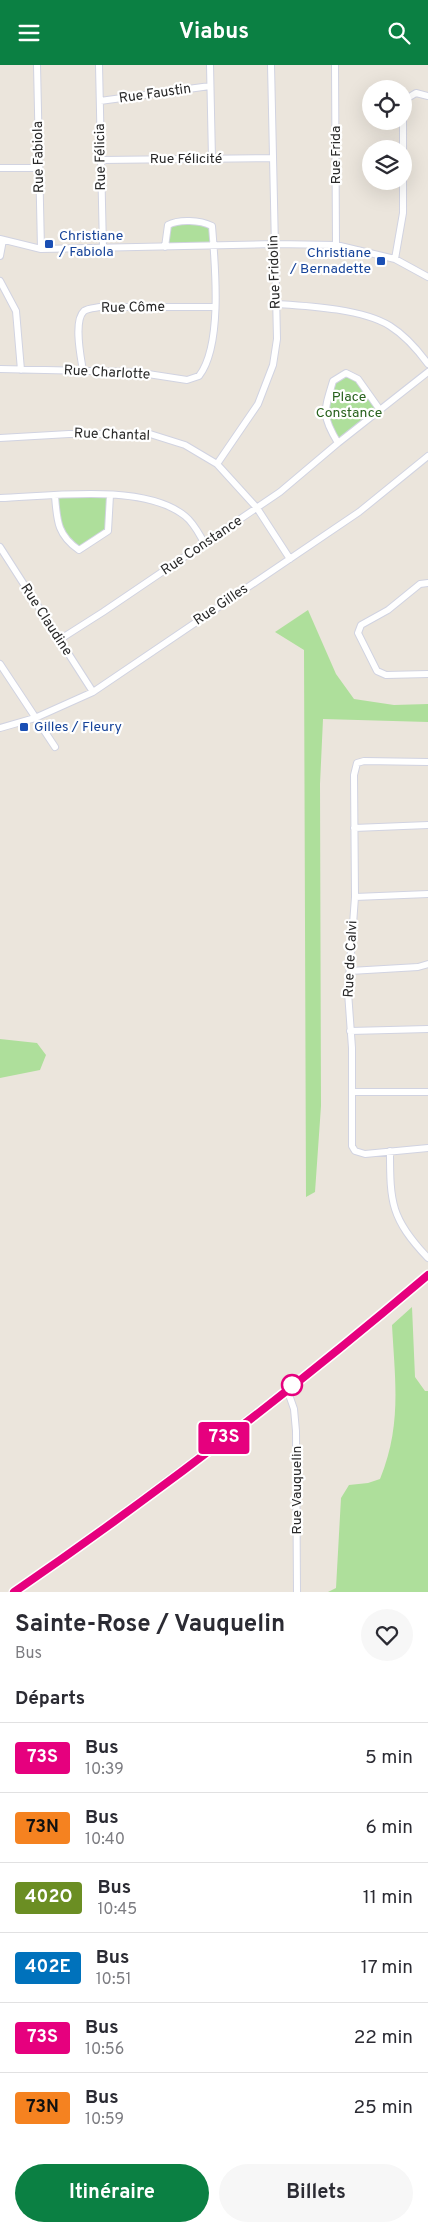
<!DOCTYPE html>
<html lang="fr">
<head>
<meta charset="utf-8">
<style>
	:root { --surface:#fff; --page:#f7f7f7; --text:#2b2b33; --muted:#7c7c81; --line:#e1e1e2; --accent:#0b8043 }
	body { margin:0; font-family:Overpass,sans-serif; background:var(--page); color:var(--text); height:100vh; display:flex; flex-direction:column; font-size:19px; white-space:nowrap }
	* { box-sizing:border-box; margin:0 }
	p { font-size:16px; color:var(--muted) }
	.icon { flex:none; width:28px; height:28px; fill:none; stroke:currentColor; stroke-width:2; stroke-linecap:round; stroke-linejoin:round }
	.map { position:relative; height:1527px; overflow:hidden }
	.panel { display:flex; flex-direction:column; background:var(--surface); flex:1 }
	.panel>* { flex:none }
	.badge { padding:0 10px; border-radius:4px; font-size:18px; line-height:32px }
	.controls { position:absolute; left:362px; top:15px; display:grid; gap:10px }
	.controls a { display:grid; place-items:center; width:50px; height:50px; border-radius:50%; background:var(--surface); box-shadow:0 5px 20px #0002; font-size:25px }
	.map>.badge { position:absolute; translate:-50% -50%; box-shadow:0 0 0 2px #fff }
	h2 { padding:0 15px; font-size:19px; line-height:45px }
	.round { display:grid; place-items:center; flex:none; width:52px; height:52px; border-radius:26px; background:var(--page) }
	.head { display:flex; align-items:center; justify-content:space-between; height:85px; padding:0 15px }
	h1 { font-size:24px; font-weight:700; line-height:38px }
	.primary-button { display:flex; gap:10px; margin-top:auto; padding:10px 15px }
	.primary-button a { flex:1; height:58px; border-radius:30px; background:var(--accent); color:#fff; font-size:20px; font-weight:700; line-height:58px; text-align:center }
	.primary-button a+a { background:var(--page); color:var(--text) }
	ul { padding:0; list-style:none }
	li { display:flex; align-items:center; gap:15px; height:70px; padding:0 15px; border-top:1px solid var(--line) }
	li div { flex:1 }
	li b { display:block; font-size:19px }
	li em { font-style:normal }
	li .badge { min-width:55px; font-weight:700; text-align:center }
	header { display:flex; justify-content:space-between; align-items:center; height:65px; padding:0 15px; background:var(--accent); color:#fff; font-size:22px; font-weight:700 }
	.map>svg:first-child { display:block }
	.green { fill:#aedf9b }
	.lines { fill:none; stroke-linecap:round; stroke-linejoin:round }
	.street-casing { stroke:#d1d3e1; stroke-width:8 }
	.secondary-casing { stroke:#d1d3e1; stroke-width:10 }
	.street { stroke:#fff; stroke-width:6 }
	.secondary { stroke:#fff; stroke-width:9 }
	.line-casing { stroke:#fff; stroke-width:11 }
	.line { stroke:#e6007e; stroke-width:8 }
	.transit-dot { fill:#1a4fb4; stroke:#fff; stroke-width:2 }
	.stop-dot { fill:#fff; stroke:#e6007e; stroke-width:2.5 }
	.labels { text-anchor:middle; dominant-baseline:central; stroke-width:4.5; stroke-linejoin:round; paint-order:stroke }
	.street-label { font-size:14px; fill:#292929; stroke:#fff }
	.transit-label { font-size:14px; fill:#164399; stroke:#fff; text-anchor:start }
	.park-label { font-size:14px; fill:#28621d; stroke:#fff }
</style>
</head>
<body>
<header><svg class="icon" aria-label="menu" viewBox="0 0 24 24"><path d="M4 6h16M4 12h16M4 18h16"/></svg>Viabus<svg class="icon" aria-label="search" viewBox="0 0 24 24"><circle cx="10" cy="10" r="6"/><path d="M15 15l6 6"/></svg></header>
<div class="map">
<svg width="428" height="1527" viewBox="0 0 428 1527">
	<rect width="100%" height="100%" fill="#ebe5dc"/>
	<path class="green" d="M 172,157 L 212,161 L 214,181 L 165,182 Z
		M 346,308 L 358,314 L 380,345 L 338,378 L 326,358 L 333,316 Z
		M 110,430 L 108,466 L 79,485 L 58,461 L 55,431 Z
		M 308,545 L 336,609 L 354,634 L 394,640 L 428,639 L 428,657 L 323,654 L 320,719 L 321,1041 L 315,1127 L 306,1132 L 304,585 L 275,567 Z
		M 0,974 L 37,978 L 46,990 L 40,1005 L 0,1013 Z
		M 412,1242 L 415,1312 L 425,1326 L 428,1326 L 428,1527 L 328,1527 L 336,1523 L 341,1433 L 349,1420 L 368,1418 L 380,1414 C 402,1360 395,1316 392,1260 Z"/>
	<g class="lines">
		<g class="street-casing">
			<path id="street" d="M 37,0 L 41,184
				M 99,0 L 103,184
				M 210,0 L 212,94
				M 335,0 L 336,180
				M 100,36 L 210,21
				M 404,43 L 406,34 L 416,28 L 428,31
				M 403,56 L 403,84
				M 101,95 L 272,93
				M 0,103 L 39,103
				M 0,174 L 41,184 L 274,179 L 336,180 L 395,194 L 428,212
				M 0,191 L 3,175
				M 395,194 L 403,148 L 403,116
				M 0,216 L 16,246 L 21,305
				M 278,239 C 309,241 363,244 390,261 C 406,271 417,284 428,299
				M 0,304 L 135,307 L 187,315 L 199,311 C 223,280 215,199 212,161 C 200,155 179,154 168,160 L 165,182
				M 83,306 C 81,293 73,256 84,246 C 88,243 95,243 100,242 L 215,242
				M 0,373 L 69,369 L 150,369 L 185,380 L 217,399 L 257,443 L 290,494
				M 338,378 C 321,350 324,346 333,316 L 346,308 L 358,314 L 380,345
				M 217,399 L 258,339 L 273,300 L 277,274 L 271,0
				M 55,431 C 57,455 57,470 79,485 L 108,466 L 110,430
				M 0,433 C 51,431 144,418 185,451 C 194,458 199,469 205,479
				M 0,482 L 93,627
				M 428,518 L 420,519 L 388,545 L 361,560 L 358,568 L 377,606 L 386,610 L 428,609
				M 59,575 L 103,547 L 280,427 L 338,378 L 428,307
				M 0,599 L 55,682
				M 0,663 L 35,653 L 93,627 L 359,447 L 428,391
				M 428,697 L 364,696 L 357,698 L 354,710 L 355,832 L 348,927 L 352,983 L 352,1081 L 355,1086 L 365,1089 L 428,1083
				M 354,763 L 428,760
				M 355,832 L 428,829
				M 350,906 L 418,902 L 428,899
				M 350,966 L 428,964
				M 353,1027 L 428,1027
				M 390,1086 C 390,1138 391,1154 428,1193
				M 287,1324 L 294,1344 L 296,1366 L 297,1527"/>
		</g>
		<g class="secondary-casing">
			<path id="secondary" d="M 14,1527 C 157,1428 295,1322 428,1210"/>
		</g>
		<use href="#street" class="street"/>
		<use href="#secondary" class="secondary"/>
	</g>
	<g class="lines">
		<g class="line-casing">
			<path id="line" d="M 14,1527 C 157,1429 296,1322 428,1210"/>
		</g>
		<use href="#line" class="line"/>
	</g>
	<g class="transit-dot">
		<rect x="44" y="174" width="10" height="10" rx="2.5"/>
		<rect x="376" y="191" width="10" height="10" rx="2.5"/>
		<rect x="19" y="657" width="10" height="10" rx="2.5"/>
	</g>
	<circle class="stop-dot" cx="292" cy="1320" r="10"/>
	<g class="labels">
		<g class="street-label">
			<text transform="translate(155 29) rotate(-8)">Rue Faustin</text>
			<text transform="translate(336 90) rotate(-90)">Rue Frida</text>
			<text transform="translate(39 92) rotate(-91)">Rue Fabiola</text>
			<text transform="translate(101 92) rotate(-91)">Rue Félicia</text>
			<text x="186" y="94">Rue Félicité</text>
			<text transform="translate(275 207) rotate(-92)">Rue Fridolin</text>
			<text transform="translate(133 243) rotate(-1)">Rue Côme</text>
			<text transform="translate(107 308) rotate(3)">Rue Charlotte</text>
			<text transform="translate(112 370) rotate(2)">Rue Chantal</text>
			<text transform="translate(202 481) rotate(-34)">Rue Constance</text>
			<text transform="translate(221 540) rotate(-34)">Rue Gilles</text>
			<text transform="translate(46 555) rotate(57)">Rue Claudine</text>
			<text transform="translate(351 894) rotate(-87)">Rue de Calvi</text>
			<text transform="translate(297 1425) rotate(-90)">Rue Vauquelin</text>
		</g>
		<g class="transit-label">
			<text x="59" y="171">Christiane<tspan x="59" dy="16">/ Fabiola</tspan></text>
			<text x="371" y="188" text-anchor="end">Christiane<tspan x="371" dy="16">/ Bernadette</tspan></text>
			<text x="34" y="662">Gilles / Fleury</text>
		</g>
		<g class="park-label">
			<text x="349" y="332">Place<tspan x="349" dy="16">Constance</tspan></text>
		</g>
	</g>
</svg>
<div class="controls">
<a><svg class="icon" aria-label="locate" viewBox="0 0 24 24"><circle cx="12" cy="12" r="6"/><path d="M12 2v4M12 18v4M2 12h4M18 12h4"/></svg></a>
<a><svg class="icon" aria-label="layers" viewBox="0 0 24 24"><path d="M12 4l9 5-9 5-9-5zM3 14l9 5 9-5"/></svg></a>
</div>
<b class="badge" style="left:224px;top:1373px;background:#e6007e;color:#fff">73S</b>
</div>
<section class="panel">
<div class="head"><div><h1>Sainte-Rose / Vauquelin</h1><p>Bus</p></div><a class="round"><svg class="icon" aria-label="heart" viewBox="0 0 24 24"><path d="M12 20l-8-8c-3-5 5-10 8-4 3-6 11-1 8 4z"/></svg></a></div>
<h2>Départs</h2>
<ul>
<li><span class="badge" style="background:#e6007e;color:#fff">73S</span><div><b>Bus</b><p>10:39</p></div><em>5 min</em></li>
<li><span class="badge" style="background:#f58220;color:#111">73N</span><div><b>Bus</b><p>10:40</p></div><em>6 min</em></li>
<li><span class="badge" style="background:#6b8e23;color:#fff">402O</span><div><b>Bus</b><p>10:45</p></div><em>11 min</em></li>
<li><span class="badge" style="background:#0072bc;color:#fff">402E</span><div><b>Bus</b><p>10:51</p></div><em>17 min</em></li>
<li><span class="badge" style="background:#e6007e;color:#fff">73S</span><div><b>Bus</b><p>10:56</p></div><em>22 min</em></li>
<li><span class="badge" style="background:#f58220;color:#111">73N</span><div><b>Bus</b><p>10:59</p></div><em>25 min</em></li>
</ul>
<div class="primary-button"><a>Itinéraire</a><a>Billets</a></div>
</section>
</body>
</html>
